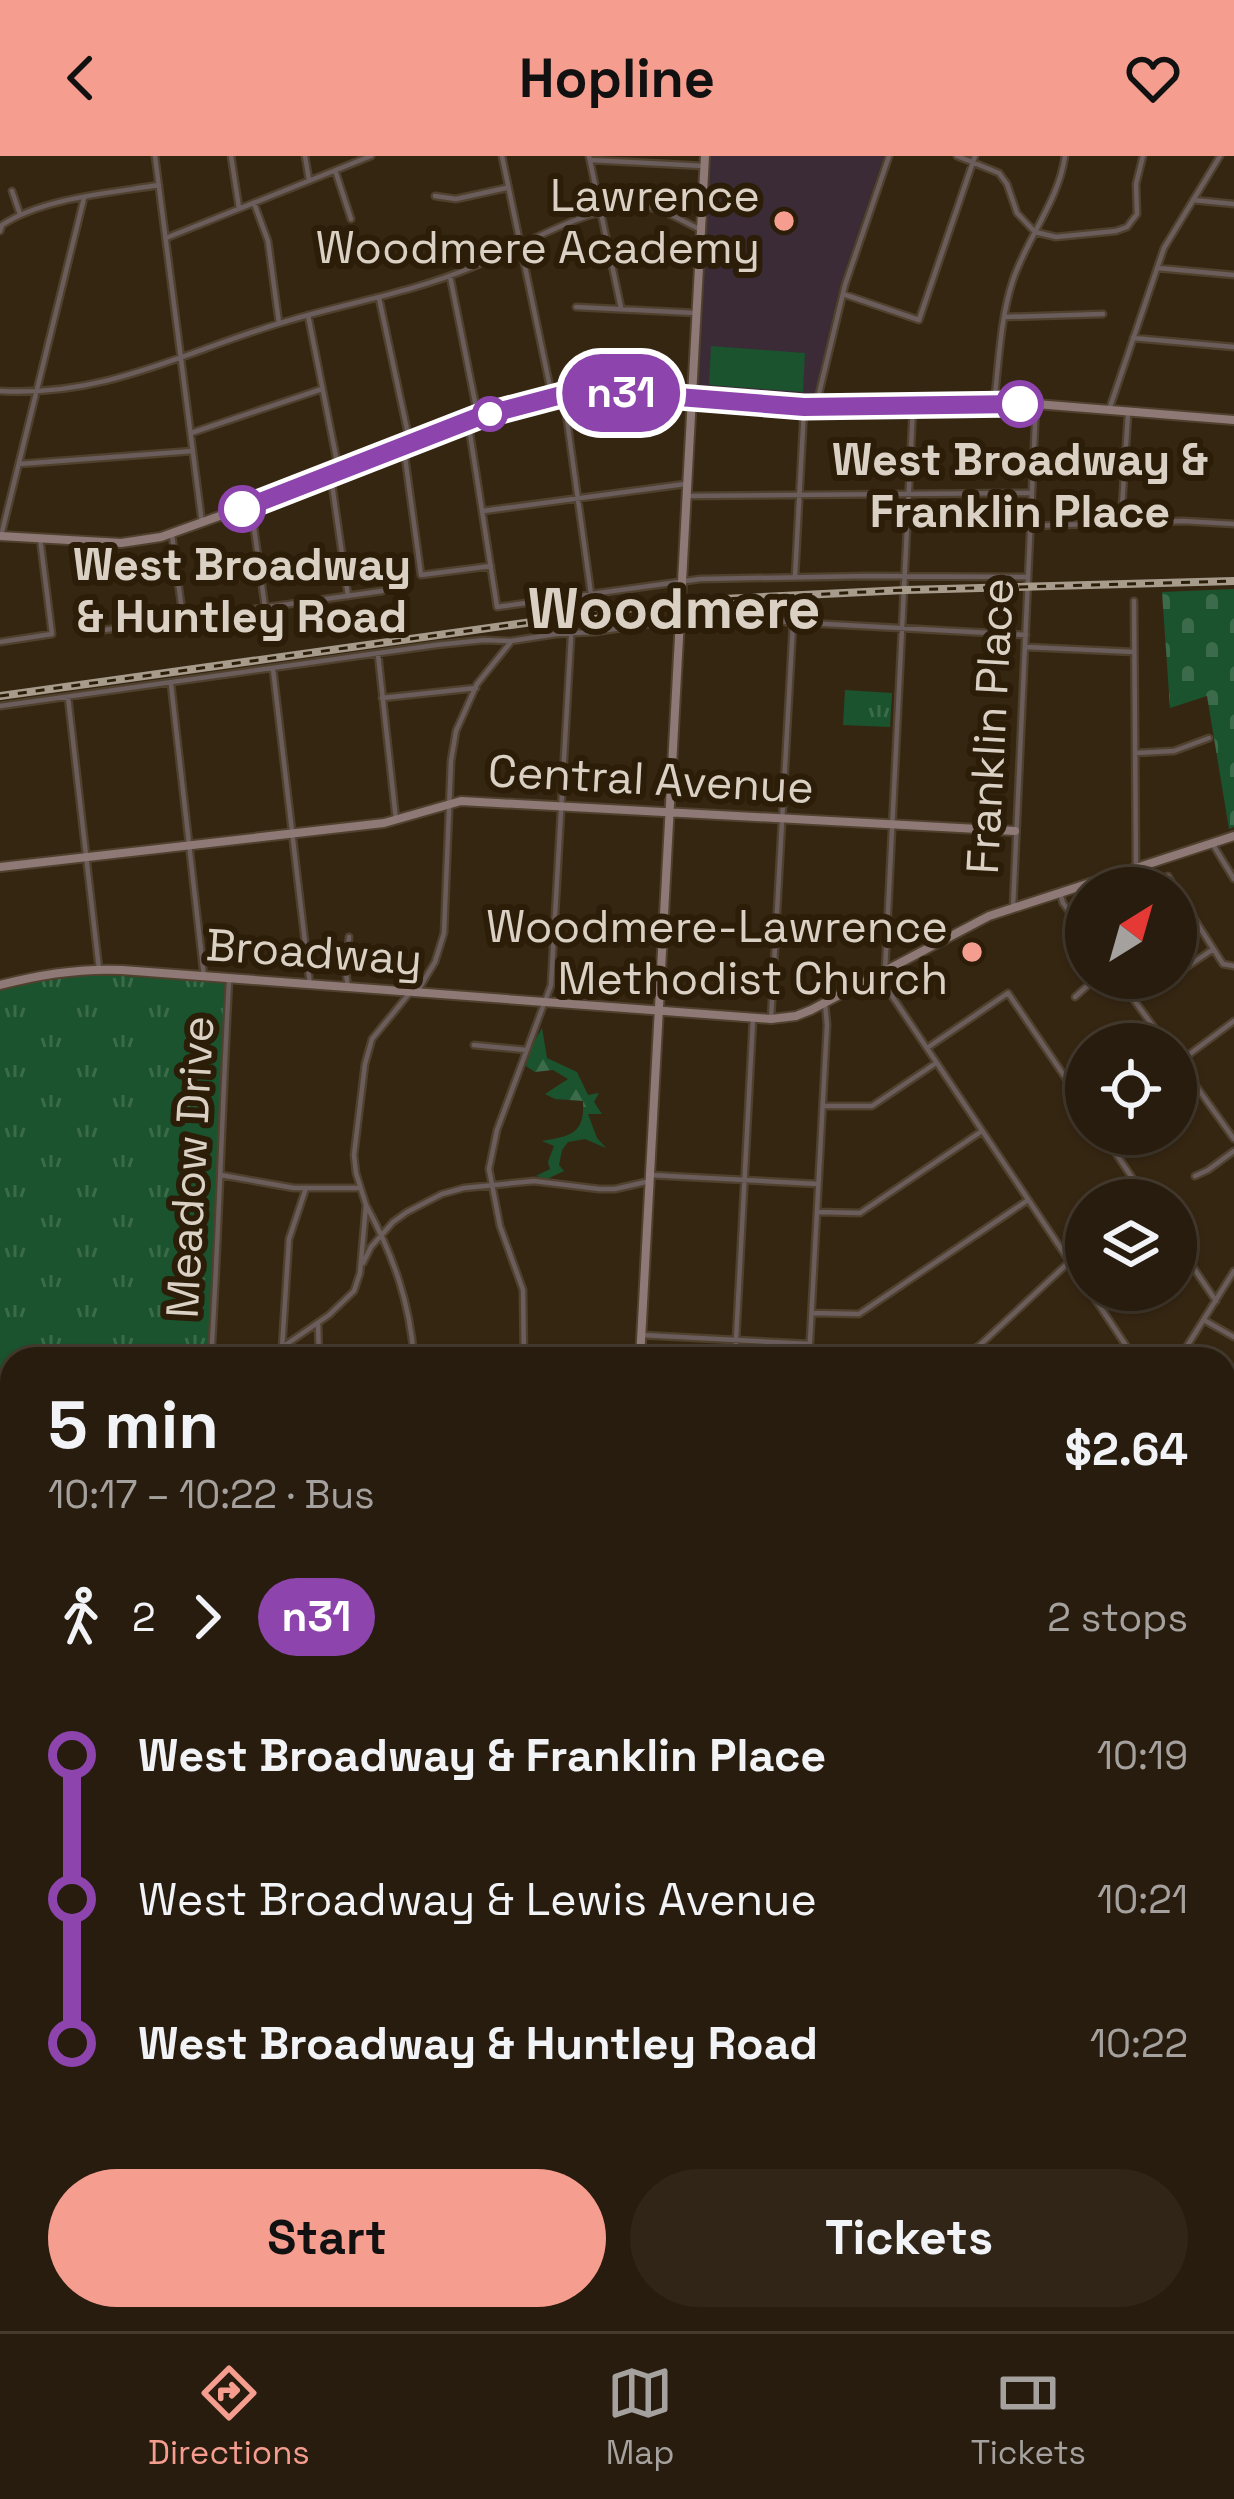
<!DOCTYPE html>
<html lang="en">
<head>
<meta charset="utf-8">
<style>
	:root { --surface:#281c0e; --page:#302517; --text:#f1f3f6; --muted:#a5a19e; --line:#443a2e; --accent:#f59d8f }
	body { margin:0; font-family:"Space Grotesk",sans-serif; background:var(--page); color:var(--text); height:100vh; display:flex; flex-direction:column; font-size:45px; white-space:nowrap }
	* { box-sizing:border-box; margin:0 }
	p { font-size:39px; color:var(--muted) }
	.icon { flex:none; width:66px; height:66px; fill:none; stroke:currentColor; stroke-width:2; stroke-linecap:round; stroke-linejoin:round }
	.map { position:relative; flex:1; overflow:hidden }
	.side { position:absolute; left:0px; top:1191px; width:1236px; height:984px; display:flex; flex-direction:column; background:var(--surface); border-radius:36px 36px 0 0; box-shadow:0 3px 9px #0004,0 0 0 3px var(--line) }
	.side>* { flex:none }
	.badge { padding:0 24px; border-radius:39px; font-size:42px; line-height:78px }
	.needle { width:78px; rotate:37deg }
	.tools { position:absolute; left:1065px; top:711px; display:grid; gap:24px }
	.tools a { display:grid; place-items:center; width:132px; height:132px; border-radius:50%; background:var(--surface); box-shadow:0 3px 9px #0004,0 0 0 3px var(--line); font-size:60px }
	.map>.badge { position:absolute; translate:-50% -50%; box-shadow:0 0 0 6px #fff }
	.legs { display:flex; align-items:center; gap:18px; height:132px; padding:0 48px; font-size:39px }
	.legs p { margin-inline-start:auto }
	.summary { display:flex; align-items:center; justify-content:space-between; height:204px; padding:0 48px }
	h1 { font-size:66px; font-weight:800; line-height:90px }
	.action { display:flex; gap:24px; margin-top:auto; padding:24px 48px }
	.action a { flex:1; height:138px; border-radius:72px; background:var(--accent); color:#111; font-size:48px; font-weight:800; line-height:138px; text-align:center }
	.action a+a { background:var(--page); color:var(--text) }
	ul { padding:0 48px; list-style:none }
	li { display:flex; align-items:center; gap:42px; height:144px; font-size:45px }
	li i { display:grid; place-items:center; width:18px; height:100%; margin:0 15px; background:currentColor }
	li i::after { content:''; width:30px; height:30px; margin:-15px; border:9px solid; border-radius:50%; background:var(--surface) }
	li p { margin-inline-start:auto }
	li:first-child i { background:linear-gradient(#0000 50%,currentColor 0) }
	li:last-child i { background:linear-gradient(currentColor 50%,#0000 0) }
	header { display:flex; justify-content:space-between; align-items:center; height:156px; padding:0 48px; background:var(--accent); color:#111; font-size:54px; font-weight:800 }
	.tab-bar { display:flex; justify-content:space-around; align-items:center; height:168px; border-top:3px solid var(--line); background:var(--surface); font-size:33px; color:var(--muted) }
	.tab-bar a { display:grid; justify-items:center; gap:6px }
	.tab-bar .active { color:var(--accent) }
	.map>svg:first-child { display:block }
	.education { fill:#3b2b37 }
	.grass { fill:url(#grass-tufts) }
	.forest { fill:url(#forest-firs) }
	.cemetery { fill:url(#cemetery-stones) }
	.garden { fill:#1a532d }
	.water { fill:url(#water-ripples); stroke:#434e58; stroke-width:3 }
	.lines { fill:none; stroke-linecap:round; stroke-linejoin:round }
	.street-casing { stroke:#4f412e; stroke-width:9 }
	.secondary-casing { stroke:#4f412e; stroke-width:12 }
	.street { stroke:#6a5d5b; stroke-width:4.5 }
	.secondary { stroke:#8e7976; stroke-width:8 }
	.rail-casing { stroke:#a79c8c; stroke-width:8 }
	.rail { stroke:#2b1d08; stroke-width:3; stroke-dasharray:9; stroke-linecap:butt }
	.line-1-casing { stroke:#fff; stroke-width:27 }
	.line-1 { stroke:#8e44ad; stroke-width:18 }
	.poi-dot { fill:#f59d8f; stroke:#2b1d08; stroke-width:4.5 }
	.stop-1-dot { fill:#fff; stroke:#8e44ad; stroke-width:6 }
	.labels { text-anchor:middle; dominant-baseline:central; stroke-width:12; stroke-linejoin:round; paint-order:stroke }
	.poi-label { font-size:45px; fill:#dad1c4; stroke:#2b1d08; text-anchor:end }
	.stop-label { font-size:45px; font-weight:bold; fill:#dad1c4; stroke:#2b1d08 }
	.street-label { font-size:45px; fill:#dad1c4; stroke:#2b1d08 }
	.district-label { font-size:57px; font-weight:bold; fill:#dad1c4; stroke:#2b1d08 }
</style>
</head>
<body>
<header><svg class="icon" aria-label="back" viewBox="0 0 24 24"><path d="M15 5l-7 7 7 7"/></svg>Hopline<svg class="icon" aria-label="heart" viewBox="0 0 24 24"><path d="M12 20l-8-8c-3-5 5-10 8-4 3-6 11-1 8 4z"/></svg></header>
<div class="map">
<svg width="1234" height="2175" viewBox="0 0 1234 2175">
	<defs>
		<pattern id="grass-tufts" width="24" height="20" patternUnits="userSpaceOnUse" patternTransform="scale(3)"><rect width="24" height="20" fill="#1a532d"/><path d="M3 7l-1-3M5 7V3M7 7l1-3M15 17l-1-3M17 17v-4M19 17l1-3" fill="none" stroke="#3b6b4a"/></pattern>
		<pattern id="forest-firs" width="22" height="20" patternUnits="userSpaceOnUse" patternTransform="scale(3)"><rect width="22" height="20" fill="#1a532d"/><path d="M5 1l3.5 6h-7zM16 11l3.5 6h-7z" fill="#3b6b4a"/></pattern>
		<pattern id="cemetery-stones" width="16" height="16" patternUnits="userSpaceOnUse" patternTransform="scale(3)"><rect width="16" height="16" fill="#1a532d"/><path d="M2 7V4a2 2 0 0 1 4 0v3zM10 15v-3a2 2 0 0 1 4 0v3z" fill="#3b6b4a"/></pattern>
		<pattern id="water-ripples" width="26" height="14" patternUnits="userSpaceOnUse" patternTransform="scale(3)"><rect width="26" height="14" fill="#021629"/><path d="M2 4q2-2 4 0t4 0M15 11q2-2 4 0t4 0" fill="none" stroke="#263746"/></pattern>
	</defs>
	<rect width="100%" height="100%" fill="#352612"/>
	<path class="education" d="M 708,0 L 884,0 L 840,130 L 813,245 L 696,238 Z"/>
	<path class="grass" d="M 845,534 L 892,537 L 890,571 L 843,569 Z
		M 77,817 L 226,827 L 212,1203 L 12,1203 L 12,1784 L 0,1769 L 0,831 Z
		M 133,2163 L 680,2163 L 664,2175 L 116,2175 Z"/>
	<path class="forest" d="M 542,872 L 547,902 L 577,916 L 588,939 L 599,937 L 594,946 L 602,958 L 588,958 L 597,982 L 606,992 L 585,983 L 568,986 L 562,994 L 559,1009 L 564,1015 L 547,1023 L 536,1020 L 550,1013 L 548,1006 L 554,990 L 542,985 C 571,980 585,978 583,945 L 555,943 L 545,938 L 568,923 L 553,914 L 535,916 L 526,910 L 529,894 Z"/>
	<path class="cemetery" d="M 1234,433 L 1234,671 L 1229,673 L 1207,540 L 1170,552 L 1162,436 Z"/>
	<path class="garden" d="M 711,190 L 805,197 L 803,236 L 709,229 Z"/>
	<path class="water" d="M 1224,2072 L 1234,2074 L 1234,2175 L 664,2175 L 680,2163 L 758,2163 L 773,2170 L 785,2163 L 1224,2163 Z
		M 12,2147 L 12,2163 L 133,2163 L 116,2175 L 0,2175 L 0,2167 Z"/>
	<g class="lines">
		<g class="street-casing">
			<path id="street" d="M 155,0 L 202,367
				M 231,0 L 239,52
				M 305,0 L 309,24
				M 502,0 L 552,241
				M 589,0 L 621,152
				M 957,0 L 999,17 L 1007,28 L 1017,57 L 1035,76 L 1056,81 L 1116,75 L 1127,71 L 1137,58 L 1136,28 L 1143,0
				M 590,4 L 704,10
				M 336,17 L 351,63
				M 12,35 L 20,58
				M 435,40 L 456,43 L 506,32
				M 1193,44 L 1234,48
				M 254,47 L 268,85 L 279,167
				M 0,75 L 2,69 C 43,42 110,37 159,29
				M 166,82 L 371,0
				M 1157,112 L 1234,119
				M 450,120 L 478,261
				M 843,138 L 919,164 L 975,0
				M 379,142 L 408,278 L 404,294 L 421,419 L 491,410
				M 576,151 L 696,157
				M 308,159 L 339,316
				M 1005,161 L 1103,158
				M 1133,182 L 1234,191
				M 0,235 C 108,241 185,195 284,166 C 346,147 410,137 470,112 C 523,91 573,56 632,50 C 657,48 680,64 701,74
				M 564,242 L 591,438
				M 994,247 C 999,207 1000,163 1013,124 C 1027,82 1059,44 1065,0
				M 816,250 L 845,129 L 889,0
				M 1109,254 L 1164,92 L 1220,0
				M 468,265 L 497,451 L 700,423 L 869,420 L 1027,421
				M 191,277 L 322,233
				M 19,308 L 193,295
				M 331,321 L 348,440
				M 686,340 L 1029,337
				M 251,350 L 265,451
				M 483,355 L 685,328
				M 1121,366 L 1128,258
				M 1030,370 L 1183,365 L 1234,368
				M 172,379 L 183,463
				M 1,380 L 84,42
				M 795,421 L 804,253
				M 1134,445 L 1136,712
				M 97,475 L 382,435
				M 0,486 L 52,478 L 40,382
				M 1026,491 L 1134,496
				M 378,498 L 396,664
				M 273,513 L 310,829
				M 171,528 L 204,821
				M 68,541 L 99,813
				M 382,542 L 476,532
				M 0,550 L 436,489 L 484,484 L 511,485 L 556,478 L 594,476 L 696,461 L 1026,479
				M 1135,597 L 1174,595 L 1209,582
				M 1212,687 L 1234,723
				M 1168,720 L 1175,732
				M 1176,734 L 1223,808 L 1234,810
				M 1060,737 L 1063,747 L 1086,778
				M 1013,751 L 1036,248
				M 885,815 L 913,251
				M 1176,818 L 1212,794
				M 878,819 L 1086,1130
				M 1118,822 L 1166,888
				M 348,831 L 346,818 L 349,781
				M 417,836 L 435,806 L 444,777 L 451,605 L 456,575 L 477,528 L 510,487
				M 1075,841 L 1096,822
				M 771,863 L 793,468
				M 474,889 L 526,894
				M 927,892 L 1008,837 L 1086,952
				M 1176,902 L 1234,983
				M 1179,906 L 1234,865
				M 823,950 L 872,950 L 936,907
				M 1103,978 L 1147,1044
				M 221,1019 L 294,1032 L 358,1032
				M 650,1019 L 818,1028
				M 1195,1020 L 1208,1014 L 1234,995
				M 366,1049 C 393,1099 410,1146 414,1203
				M 818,1056 L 860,1057 L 982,975
				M 1176,1086 L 1216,1145
				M 363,1107 L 371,1091 L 393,1066 L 407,1056 L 442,1038 L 464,1032 L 534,1025 L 599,1033 L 615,1033 L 650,1025
				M 1089,1134 L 1135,1203
				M 812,1157 L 859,1158 L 1028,1044
				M 1204,1164 L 1234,1181
				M 318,1167 L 319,1203
				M 642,1179 L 810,1188
				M 282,1192 L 289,1083 L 306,1032
				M 211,1203 C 219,1077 222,951 229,825
				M 265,1203 L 329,1159 L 354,1135 L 360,1117 L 366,1049 L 356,1017 L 354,999 L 365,908 L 372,883 L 408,839
				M 524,1203 L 523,1134 L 500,1070 L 489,1013 L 497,974 L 551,829 L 571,481
				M 735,1203 L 753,863
				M 809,1203 L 827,869 L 825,847
				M 961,1203 L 981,1188 L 1068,1107
				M 1179,1203 L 1234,1115
				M 1224,1283 L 1234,1290
				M 0,1406 L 12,1398
				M 1224,1438 L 1234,1443
				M 1224,1555 L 1234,1563
				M 1224,1721 L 1234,1726
				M 1224,1833 L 1234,1800
				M 1224,1969 L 1234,1973"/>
		</g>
		<g class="secondary-casing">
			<path id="secondary" d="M 0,380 L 121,387 L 161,381 L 331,320 L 478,261 L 573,236 L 590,234 L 804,252 L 1036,248 L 1234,264
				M 0,711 L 384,667 L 461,645 L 1015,675
				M 0,829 C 41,818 80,812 122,814 L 771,863 L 796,860 L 811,854 L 989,760 L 1234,680
				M 640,1203 L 705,0"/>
		</g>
		<use href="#street" class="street"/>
		<use href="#secondary" class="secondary"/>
		<g class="rail-casing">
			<path id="rail" d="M 0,540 L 683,445 L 905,434 L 1234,425"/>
		</g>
		<use href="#rail" class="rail"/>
	</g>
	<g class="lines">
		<g class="line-1-casing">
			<path id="line-1" d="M 242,353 L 478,261 L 573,236 L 590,234 L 804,251 L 1020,248"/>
		</g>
		<use href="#line-1" class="line-1"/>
	</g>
	<g class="poi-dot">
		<circle cx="784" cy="65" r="12"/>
		<circle cx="972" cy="796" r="12"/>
	</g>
	<g class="stop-1-dot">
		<circle cx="1020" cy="248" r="21"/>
		<circle cx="490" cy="258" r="15"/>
		<circle cx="242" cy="353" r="21"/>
	</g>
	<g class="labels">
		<g class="poi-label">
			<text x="760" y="39">Lawrence<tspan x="760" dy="52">Woodmere Academy</tspan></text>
			<text x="948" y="770">Woodmere-Lawrence<tspan x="948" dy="52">Methodist Church</tspan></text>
		</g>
		<g class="stop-label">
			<text x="1020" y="303">West Broadway &amp;<tspan x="1020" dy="52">Franklin Place</tspan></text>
			<text x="242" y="408">West Broadway<tspan x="242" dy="52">&amp; Huntley Road</tspan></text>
		</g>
		<g class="street-label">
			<text transform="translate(990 570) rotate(-87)">Franklin Place</text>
			<text transform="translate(651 623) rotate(3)">Central Avenue</text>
			<text transform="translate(314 796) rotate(4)">Broadway</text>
			<text transform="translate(190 1011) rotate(-87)">Meadow Drive</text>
		</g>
		<g class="district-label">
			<text x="674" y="452">Woodmere</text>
		</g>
	</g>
</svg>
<div class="tools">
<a><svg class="needle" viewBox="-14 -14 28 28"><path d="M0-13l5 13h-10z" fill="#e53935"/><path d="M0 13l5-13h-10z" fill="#a5a19e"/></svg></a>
<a><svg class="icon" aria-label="locate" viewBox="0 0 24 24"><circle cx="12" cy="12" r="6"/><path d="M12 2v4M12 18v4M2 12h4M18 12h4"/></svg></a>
<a><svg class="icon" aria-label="layers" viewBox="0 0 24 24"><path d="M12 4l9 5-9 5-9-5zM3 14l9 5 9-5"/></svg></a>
</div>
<b class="badge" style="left:621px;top:237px;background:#8e44ad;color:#fff">n31</b>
<section class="side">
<div class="summary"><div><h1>5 min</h1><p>10:17 – 10:22 · Bus</p></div><b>$2.64</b></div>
<div class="legs"><svg class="icon" aria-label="walk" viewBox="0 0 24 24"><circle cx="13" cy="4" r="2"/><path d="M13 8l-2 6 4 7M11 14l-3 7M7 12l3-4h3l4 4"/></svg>2<svg class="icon" aria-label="forward" viewBox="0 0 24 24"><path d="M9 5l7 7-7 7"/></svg><b class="badge" style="background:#8e44ad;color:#fff">n31</b><p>2 stops</p></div>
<ul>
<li><i style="color:#8e44ad"></i><b>West Broadway &amp; Franklin Place</b><p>10:19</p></li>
<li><i style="color:#8e44ad"></i><span>West Broadway &amp; Lewis Avenue</span><p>10:21</p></li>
<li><i style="color:#8e44ad"></i><b>West Broadway &amp; Huntley Road</b><p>10:22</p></li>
</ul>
<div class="action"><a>Start</a><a>Tickets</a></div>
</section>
</div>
<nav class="tab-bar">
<a class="active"><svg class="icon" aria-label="directions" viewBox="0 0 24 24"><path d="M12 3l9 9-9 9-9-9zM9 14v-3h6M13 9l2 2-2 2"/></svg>Directions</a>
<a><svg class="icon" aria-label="map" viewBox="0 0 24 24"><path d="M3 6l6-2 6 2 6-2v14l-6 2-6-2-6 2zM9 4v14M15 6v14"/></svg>Map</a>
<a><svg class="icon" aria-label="tickets" viewBox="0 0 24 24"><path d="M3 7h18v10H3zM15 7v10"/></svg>Tickets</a>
</nav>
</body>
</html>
